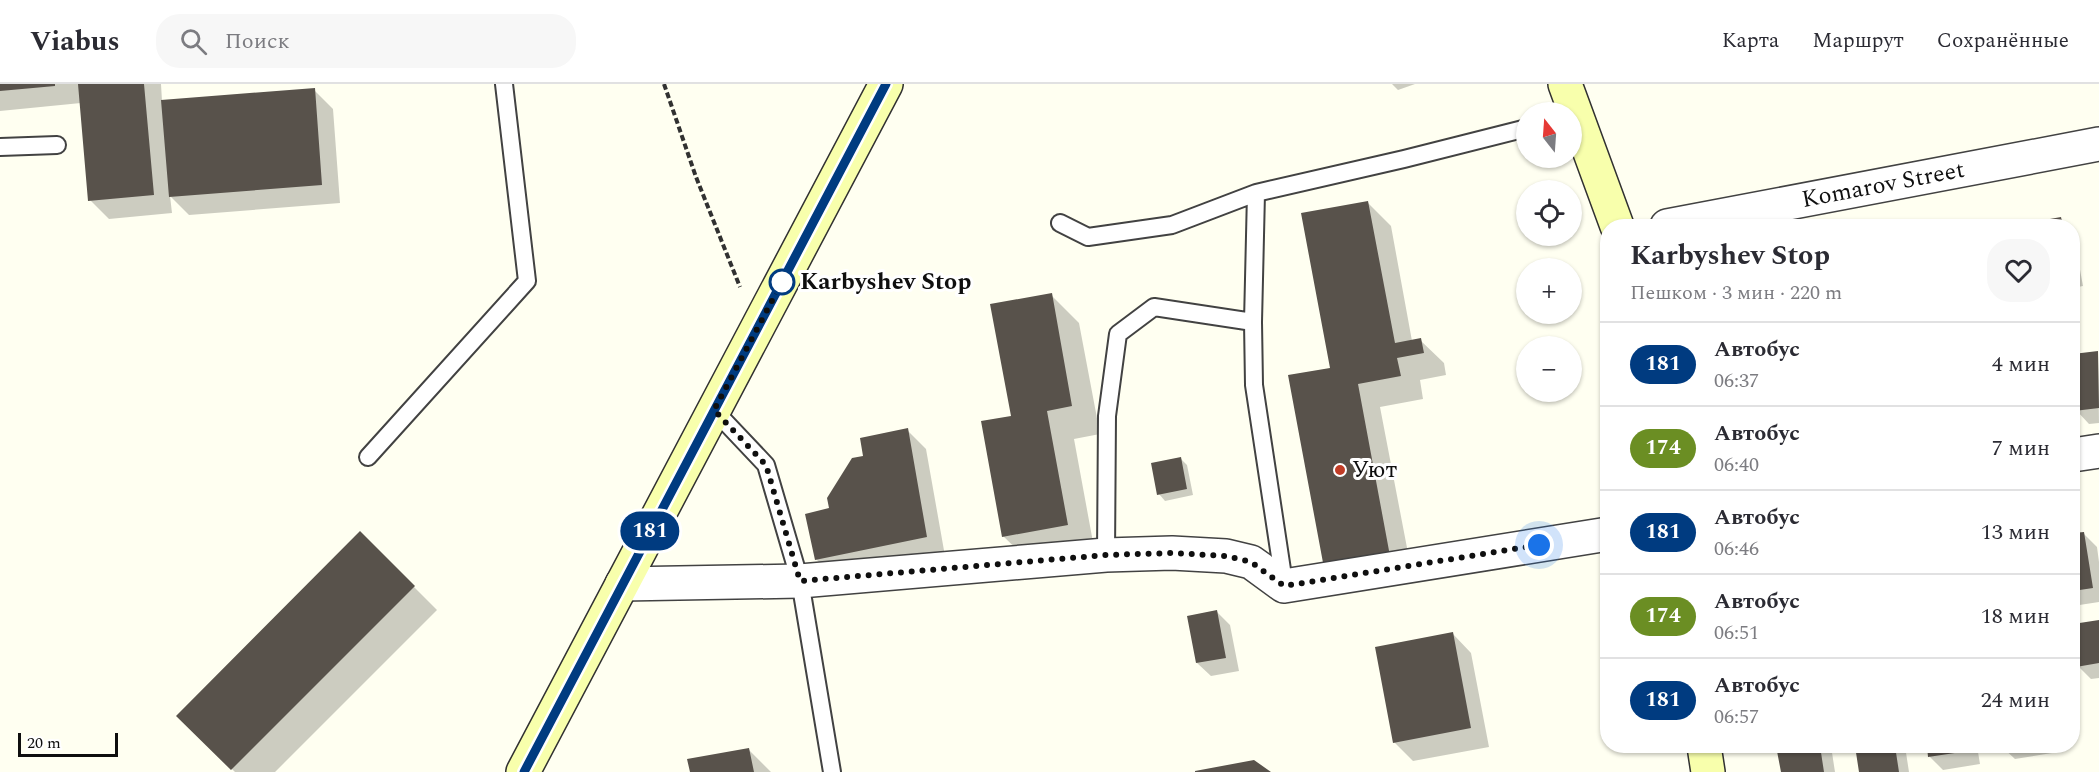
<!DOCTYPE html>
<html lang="ru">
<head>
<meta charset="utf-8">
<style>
	:root { --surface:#fff; --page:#f7f7f7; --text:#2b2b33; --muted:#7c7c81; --line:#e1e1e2 }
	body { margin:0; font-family:Spectral,serif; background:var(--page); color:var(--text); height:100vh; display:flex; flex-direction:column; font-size:22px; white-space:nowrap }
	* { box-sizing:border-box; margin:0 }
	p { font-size:20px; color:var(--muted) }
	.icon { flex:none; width:33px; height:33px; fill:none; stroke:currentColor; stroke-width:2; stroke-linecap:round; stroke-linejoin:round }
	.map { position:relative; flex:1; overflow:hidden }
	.details { position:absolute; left:1600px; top:135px; width:480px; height:534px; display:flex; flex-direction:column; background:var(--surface); border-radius:24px; box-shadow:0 2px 4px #0004 }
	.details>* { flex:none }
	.badge { padding:0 12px; border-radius:20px; font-size:21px; line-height:39px }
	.needle { width:39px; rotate:343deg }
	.fabs { position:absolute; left:1516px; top:18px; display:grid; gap:12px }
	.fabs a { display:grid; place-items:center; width:66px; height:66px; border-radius:50%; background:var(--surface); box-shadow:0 2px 4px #0004; font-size:30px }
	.scale { position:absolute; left:18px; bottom:15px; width:100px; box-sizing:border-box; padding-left:6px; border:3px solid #0f0f0f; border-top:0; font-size:16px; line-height:21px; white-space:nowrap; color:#0f0f0f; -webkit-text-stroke:4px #fff; paint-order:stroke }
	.you { position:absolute; width:30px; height:30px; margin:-15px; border:4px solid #fff; border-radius:50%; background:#1a73e8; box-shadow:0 0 0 9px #1a73e833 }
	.map>.badge { position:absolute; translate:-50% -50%; box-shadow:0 0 0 3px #fff }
	.round { display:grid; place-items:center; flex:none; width:63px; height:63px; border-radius:24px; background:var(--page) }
	.headline { display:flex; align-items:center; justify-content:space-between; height:102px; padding:0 30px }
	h1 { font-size:28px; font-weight:700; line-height:45px }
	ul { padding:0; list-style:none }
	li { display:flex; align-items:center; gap:18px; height:84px; padding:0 30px; border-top:2px solid var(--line) }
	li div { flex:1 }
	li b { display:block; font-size:22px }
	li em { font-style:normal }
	li .badge { min-width:66px; font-weight:700; text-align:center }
	header { display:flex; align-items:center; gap:36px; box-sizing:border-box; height:84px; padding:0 30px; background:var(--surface); border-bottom:2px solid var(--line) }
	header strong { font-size:28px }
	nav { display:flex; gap:33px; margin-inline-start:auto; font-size:21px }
	.search { width:420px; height:54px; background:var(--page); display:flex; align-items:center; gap:15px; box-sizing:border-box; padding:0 21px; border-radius:24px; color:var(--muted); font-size:22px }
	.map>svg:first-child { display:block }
	.shadow { fill:#0003 }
	.building { fill:#58524b }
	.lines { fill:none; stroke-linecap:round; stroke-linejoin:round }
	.lane-casing { stroke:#424242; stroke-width:20 }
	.street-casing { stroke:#424242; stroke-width:36 }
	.secondary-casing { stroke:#313131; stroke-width:36 }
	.path { stroke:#313131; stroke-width:4; stroke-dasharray:6 3; stroke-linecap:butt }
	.lane { stroke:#fff; stroke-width:16 }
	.street { stroke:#fff; stroke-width:33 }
	.secondary { stroke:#f8ffac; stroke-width:33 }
	.line-casing { stroke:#fff; stroke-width:14 }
	.line { stroke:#003b80; stroke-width:9 }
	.walk { stroke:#0f0f0f; stroke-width:6; stroke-dasharray:0 10.8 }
	.stop-dot { fill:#fff; stroke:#003b80; stroke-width:3 }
	.poi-dot { fill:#c03c26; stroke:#fff; stroke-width:2 }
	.labels { text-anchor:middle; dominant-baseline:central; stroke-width:6; stroke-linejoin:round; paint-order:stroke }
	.street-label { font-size:24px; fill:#0f0f0f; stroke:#fff }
	.stop-label { font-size:24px; font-weight:bold; fill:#0f0f0f; stroke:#fff; text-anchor:start }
	.poi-label { font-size:24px; fill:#0f0f0f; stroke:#fff; text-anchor:start }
</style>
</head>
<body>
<header>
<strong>Viabus</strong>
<div class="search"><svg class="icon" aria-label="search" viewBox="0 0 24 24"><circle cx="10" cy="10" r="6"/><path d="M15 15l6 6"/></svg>Поиск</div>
<nav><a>Карта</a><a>Маршрут</a><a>Сохранённые</a></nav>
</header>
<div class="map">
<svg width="2099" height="688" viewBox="0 0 2099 688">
	<rect width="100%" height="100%" fill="#fffff1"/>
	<path class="shadow" d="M 0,0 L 161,0 L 162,17 L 314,6 L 333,25 L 340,119 L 189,131 L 170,112 L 172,129 L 109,135 L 90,116 L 81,19 L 0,27 Z
		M 1392,0 L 1415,0 L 1398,6 Z
		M 1368,119 L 1391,142 L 1412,257 L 1420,256 L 1444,279 L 1446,291 L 1420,296 L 1423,315 L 1380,323 L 1413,495 L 1325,483 L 1332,285 Z
		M 2061,135 L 2069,142 L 2030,142 L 2030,140 Z
		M 2073,147 L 2083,202 L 2073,204 Z
		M 1051,211 L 1079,239 L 1100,350 L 1074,355 L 1095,469 L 1032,480 L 1003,452 L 1012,333 Z
		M 2098,269 L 2099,339 L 2089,340 L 2076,326 L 2073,303 L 2073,272 Z
		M 907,346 L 926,365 L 945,472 L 835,494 L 816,475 L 831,425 L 865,373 Z
		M 1181,375 L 1187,381 L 1193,411 L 1165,417 L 1159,410 Z
		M 360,449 L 437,526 L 275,688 L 235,688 L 178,632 Z
		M 2083,449 L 2097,463 L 2099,478 L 2099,518 L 2073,522 L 2073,451 Z
		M 1217,528 L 1230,541 L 1239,587 L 1211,592 L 1197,579 Z
		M 2099,537 L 2099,594 L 2091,595 L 2078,582 L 2073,541 Z
		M 1453,550 L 1471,569 L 1489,663 L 1413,677 L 1394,658 Z
		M 1778,662 L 1831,662 L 1835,688 L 1782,688 Z
		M 1856,662 L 1905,662 L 1909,688 L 1860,688 Z
		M 1928,662 L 1977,662 L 1980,680 L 1943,686 L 1930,673 Z
		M 2001,662 L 2051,662 L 2052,669 L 2015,675 Z
		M 749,666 L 771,688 L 691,688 Z"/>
	<path class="building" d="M 0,0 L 55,0 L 55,2 L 0,7 Z
		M 78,0 L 144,0 L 154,111 L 88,117 Z
		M 315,4 L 322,101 L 169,113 L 161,16 Z
		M 1368,117 L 1395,259 L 1421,254 L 1424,269 L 1397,274 L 1401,292 L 1358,300 L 1390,472 L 1324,484 L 1288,291 L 1330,284 L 1301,129 Z
		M 2061,133 L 2063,142 L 2029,142 L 2028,139 Z
		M 1052,209 L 1072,322 L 1047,327 L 1068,441 L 1002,453 L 981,337 L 1011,332 L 990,220 Z
		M 2098,267 L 2099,324 L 2074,327 L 2073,270 Z
		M 908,344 L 927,453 L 815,476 L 805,430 L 829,424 L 827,414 L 852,374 L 863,372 L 860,354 Z
		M 1181,373 L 1187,405 L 1157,411 L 1151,379 Z
		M 360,447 L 415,502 L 231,686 L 176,632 Z
		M 2084,448 L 2093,504 L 2073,507 L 2073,449 Z
		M 1217,526 L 1226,574 L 1196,579 L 1187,532 Z
		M 2099,536 L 2099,579 L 2076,583 L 2073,562 L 2073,540 Z
		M 1453,548 L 1471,644 L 1393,659 L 1375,563 Z
		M 1776,662 L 1820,662 L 1824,688 L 1781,688 Z
		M 1855,662 L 1895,662 L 1899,688 L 1859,688 Z
		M 1927,662 L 1967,662 L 1968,667 L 1928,673 Z
		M 749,664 L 754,688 L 690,688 L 687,675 Z
		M 1254,676 L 1271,688 L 1195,688 L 1195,687 Z"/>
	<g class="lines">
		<g class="lane-casing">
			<path id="lane" d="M 0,63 L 57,61
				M 1256,109 L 1253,238 L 1254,301 L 1284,499
				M 1060,139 L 1088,153 L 1172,141 L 1256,109 L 1404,75 L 1527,44
				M 714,326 L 766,381 L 800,497 L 832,688
				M 368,373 L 527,197 L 504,0
				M 1106,471 L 1107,332 L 1118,250 L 1154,223 L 1253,238"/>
		</g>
		<g class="street-casing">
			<g id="street">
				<path id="s1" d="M 1667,142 L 2099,60"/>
				<path d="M 2073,371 L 2099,367"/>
				<path d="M 622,500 L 800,497 L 1106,471 L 1172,469 L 1226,472 L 1251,478 L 1284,502 L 1608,450"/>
			</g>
		</g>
		<g class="secondary-casing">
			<path id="secondary" d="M 1565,0 L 1617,142
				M 1704,662 L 1708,688
				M 523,688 L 886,0"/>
		</g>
		<path class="path" d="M 664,0 L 696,93 L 740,203"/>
		<use href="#lane" class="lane"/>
		<use href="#street" class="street"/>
		<use href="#secondary" class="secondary"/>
	</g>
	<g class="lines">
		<g class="line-casing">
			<path id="line" d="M 524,688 L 886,0"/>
		</g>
		<use href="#line" class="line"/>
		<path class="walk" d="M 782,198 L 714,326 L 766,381 L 800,497 L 1106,471 L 1172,469 L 1226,472 L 1251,478 L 1284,502 L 1539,461"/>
	</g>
	<circle class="stop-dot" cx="782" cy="198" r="12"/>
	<circle class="poi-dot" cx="1340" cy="386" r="6"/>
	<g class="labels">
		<g class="street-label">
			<text stroke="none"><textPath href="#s1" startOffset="220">Komarov Street</textPath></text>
		</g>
		<g class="stop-label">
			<text x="800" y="198">Karbyshev Stop</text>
		</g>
		<g class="poi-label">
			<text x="1352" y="386">Уют</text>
		</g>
	</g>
</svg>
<div class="fabs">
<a><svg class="needle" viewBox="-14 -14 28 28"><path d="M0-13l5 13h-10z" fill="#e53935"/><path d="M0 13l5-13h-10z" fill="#7c7c81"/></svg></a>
<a><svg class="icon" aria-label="locate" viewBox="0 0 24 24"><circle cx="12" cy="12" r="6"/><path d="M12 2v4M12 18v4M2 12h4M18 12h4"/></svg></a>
<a>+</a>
<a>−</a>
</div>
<div class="scale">20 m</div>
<div class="you" style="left:1539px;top:461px"></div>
<b class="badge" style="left:650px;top:447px;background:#003b80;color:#fff">181</b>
<section class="details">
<div class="headline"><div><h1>Karbyshev Stop</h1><p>Пешком · 3 мин · 220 m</p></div><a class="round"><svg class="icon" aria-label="heart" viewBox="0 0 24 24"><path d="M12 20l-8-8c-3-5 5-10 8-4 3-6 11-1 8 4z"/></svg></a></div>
<ul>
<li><span class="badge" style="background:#003b80;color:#fff">181</span><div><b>Автобус</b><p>06:37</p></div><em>4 мин</em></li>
<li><span class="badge" style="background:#6b8e23;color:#fff">174</span><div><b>Автобус</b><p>06:40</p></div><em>7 мин</em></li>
<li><span class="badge" style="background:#003b80;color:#fff">181</span><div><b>Автобус</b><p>06:46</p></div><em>13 мин</em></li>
<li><span class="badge" style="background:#6b8e23;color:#fff">174</span><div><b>Автобус</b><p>06:51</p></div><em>18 мин</em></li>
<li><span class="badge" style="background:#003b80;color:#fff">181</span><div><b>Автобус</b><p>06:57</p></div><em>24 мин</em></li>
</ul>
</section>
</div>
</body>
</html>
